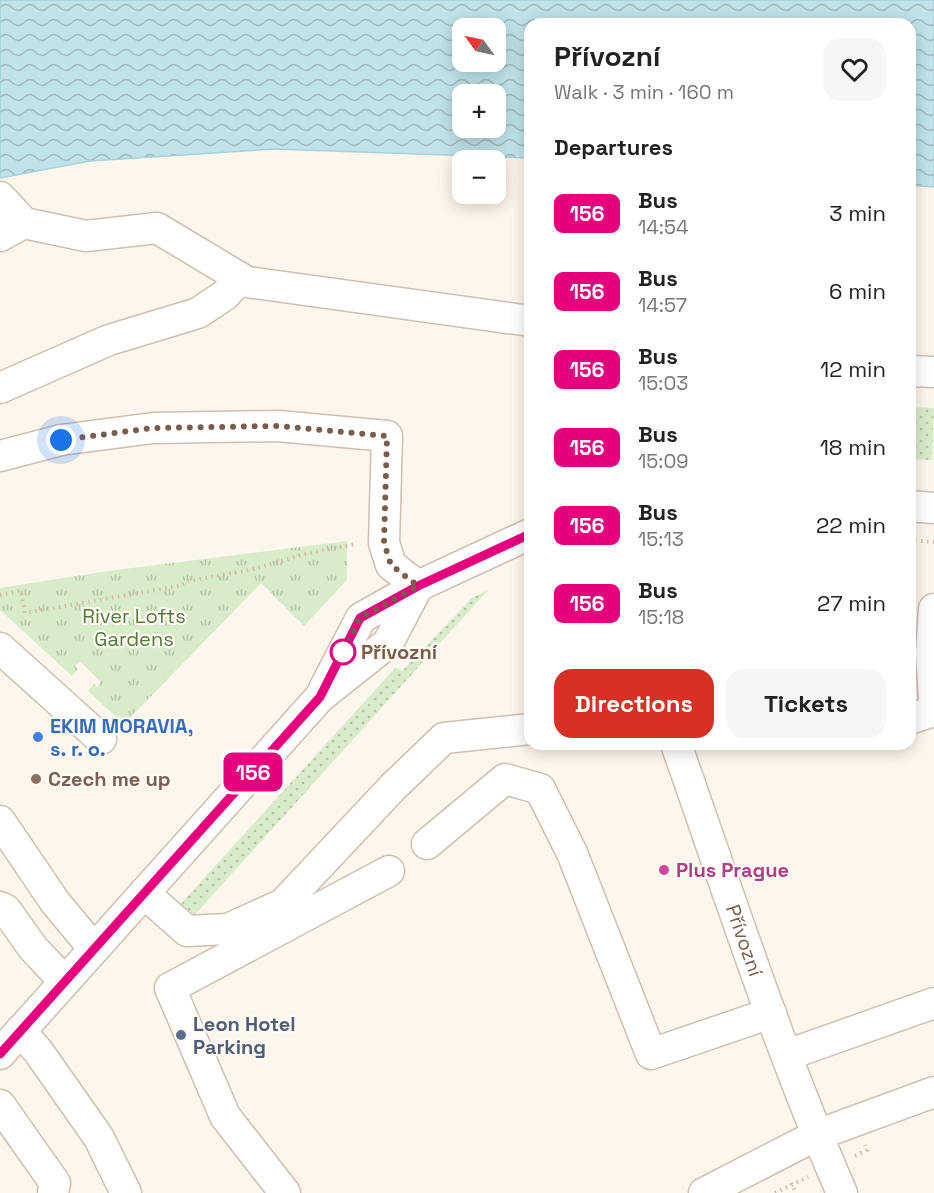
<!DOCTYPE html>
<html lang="en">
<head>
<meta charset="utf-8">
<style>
	:root { --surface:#fff; --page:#f6f6f6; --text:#222; --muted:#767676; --accent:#d93025 }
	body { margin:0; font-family:"Space Grotesk",sans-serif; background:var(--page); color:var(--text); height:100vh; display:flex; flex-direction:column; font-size:22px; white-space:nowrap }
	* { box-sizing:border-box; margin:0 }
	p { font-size:20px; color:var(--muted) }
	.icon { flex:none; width:33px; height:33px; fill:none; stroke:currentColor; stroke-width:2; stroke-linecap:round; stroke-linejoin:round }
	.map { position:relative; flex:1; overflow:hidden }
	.drawer { position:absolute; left:524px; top:18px; width:392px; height:732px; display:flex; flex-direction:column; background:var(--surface); border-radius:18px; box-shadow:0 3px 15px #0003 }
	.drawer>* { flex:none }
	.badge { padding:0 12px; border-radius:9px; font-size:21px; line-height:39px }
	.needle { width:39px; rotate:303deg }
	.buttons { position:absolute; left:452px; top:18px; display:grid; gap:12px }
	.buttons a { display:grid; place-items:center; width:54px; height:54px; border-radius:12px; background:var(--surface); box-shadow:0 3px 15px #0003; font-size:30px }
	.you { position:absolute; width:30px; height:30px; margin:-15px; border:4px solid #fff; border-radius:50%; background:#1a73e8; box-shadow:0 0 0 9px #1a73e833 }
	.map>.badge { position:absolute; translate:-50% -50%; box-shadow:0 0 0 3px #fff }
	h2 { padding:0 30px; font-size:22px; line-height:54px }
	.round { display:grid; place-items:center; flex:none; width:63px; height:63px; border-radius:18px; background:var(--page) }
	.head { display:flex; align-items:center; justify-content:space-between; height:102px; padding:0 30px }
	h1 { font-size:28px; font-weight:600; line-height:45px }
	.action { display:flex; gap:12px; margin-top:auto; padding:12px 30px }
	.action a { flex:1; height:69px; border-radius:18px; background:var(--accent); color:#fff; font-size:24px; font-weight:600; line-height:69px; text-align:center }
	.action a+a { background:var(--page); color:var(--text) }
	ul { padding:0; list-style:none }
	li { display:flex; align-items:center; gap:18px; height:78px; padding:0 30px }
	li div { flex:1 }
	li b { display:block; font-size:22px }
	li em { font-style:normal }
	li .badge { min-width:66px; font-weight:700; text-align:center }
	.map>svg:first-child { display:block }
	.grass { fill:url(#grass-dots) }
	.park { fill:url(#park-tufts) }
	.water { fill:url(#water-waves); stroke:#a5d3da; stroke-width:1.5; fill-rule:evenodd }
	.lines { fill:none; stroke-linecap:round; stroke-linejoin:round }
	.minor-casing { stroke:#d1beb0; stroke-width:33 }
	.path { stroke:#d9b8a5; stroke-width:4; stroke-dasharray:1.5 4.5; stroke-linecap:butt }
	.minor { stroke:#fff; stroke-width:30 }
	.line-casing { stroke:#fff; stroke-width:14 }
	.line { stroke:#e6007e; stroke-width:9 }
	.walk { stroke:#7a5c4d; stroke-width:6; stroke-dasharray:0 10.8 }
	.stop-dot { fill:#fff; stroke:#e6007e; stroke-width:3 }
	.shop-dot { fill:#3f7fe0; stroke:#fffaf3; stroke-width:2 }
	.education-dot { fill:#8d6e63; stroke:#fffaf3; stroke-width:2 }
	.hotel-dot { fill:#d1479c; stroke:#fffaf3; stroke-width:2 }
	.service-dot { fill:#5c6f8a; stroke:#fffaf3; stroke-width:2 }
	.labels { text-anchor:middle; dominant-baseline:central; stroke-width:4.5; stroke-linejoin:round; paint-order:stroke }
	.park-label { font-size:20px; fill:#537a41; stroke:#fffaf3 }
	.stop-label { font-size:20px; font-weight:bold; fill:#7a5c4d; stroke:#fffaf3; text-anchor:start }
	.shop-label { font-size:20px; font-weight:bold; fill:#366cbe; stroke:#fffaf3; text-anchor:start }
	.education-label { font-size:20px; font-weight:bold; fill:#785e54; stroke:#fffaf3; text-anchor:start }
	.hotel-label { font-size:20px; font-weight:bold; fill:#b23c85; stroke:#fffaf3; text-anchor:start }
	.street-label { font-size:20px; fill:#7a5c4d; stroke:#fffaf3 }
	.service-label { font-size:20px; font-weight:bold; fill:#4e5e75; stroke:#fffaf3; text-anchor:start }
</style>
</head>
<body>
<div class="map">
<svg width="934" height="1193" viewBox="0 0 934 1193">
	<defs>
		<pattern id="grass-dots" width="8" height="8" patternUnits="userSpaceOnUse" patternTransform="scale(1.5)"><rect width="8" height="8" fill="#d8ecc9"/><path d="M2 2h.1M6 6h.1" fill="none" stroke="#b4c2a5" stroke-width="1.8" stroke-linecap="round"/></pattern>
		<pattern id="park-tufts" width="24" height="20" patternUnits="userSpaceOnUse" patternTransform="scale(1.5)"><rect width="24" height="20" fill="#d8ecc9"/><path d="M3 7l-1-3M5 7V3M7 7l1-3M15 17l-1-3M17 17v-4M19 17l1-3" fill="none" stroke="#b4c2a5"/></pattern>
		<pattern id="water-waves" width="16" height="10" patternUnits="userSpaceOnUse" patternTransform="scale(1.5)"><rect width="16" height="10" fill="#bfe3e8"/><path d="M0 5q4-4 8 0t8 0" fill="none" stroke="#a0bbbe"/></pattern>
	</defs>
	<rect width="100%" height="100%" fill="#fdf6ec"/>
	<path class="grass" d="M 909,407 L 934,408 L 932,460 L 909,459 Z
		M 488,590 L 190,920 L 177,908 L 396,667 L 402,671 L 472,598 Z"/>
	<path class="park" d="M 347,541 L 347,580 L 304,626 L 261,583 L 124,724 L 88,691 L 94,684 L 97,687 L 101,682 L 80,661 L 75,666 L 78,669 L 72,676 L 0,610 L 0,588 L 108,571 Z"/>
	<path class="water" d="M 0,0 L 934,0 L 934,187 L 909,185 L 909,24 L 530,24 L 529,158 L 274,149 L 90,161 L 0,178 ZM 462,28 L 495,28 L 495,62 L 462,62 ZM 462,94 L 495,94 L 495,128 L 462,128 Z"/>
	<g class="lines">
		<g class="minor-casing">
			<g id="minor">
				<path d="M 0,197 L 24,223"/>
				<path d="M 0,236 L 24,223 L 86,236 L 157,228 L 247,282 L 530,321"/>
				<path d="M 909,371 L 934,372"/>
				<path d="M 0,388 L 109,340 L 198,313 L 225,295 L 240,278"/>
				<path d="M 0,456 L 61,440 L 153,428 L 278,426 L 387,436 L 384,543 L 391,565 L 418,586"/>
				<path d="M 909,506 L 934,508"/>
				<path d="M 934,609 L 931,654 L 934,700"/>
				<path d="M 0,648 L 101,739"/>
				<path d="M 324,689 L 361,618 L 418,586 L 530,534"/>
				<path d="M 909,719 L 934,711"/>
				<path id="s1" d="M 676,744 C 729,894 778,1047 842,1193"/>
				<path d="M 0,821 L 55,902 L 94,949"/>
				<path d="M 427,844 L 505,779 L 540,789 L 572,853 L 651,1054 L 771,1013"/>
				<path d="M 144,893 L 187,931 L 228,929 L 283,904 L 393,787 L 444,738 L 530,729"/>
				<path d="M 0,907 L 6,910 L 33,948 L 64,981"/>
				<path d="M 20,1031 L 38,1051 L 99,1138 L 126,1193"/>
				<path d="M 0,1054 L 320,697 L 388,643 L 418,586"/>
				<path d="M 787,1055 L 934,1003"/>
				<path d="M 0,1105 L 55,1183 L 53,1193"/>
				<path d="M 285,1193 L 225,1116 L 170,988 L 389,871"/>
				<path d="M 704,1193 L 817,1135 L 934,1092"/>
			</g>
		</g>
		<path class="path" d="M 909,540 L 934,542
			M 0,595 L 21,591 L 25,613 L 179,586 L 189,581 L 254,569 L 305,554 L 356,544
			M 855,1156 L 867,1150 L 865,1145
			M 791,1183 L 796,1193
			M 775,1193 L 808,1177"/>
		<use href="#minor" class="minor"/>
	</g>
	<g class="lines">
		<g class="line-casing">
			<path id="line" d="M 0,1054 L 320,697 L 360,618 L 418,586 L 530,534"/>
		</g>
		<use href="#line" class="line"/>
		<path class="walk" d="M 61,440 L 153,428 L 278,426 L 387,436 L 384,543 L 391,565 L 418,586 L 360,618 L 340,657 L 343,652"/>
	</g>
	<circle class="stop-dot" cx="343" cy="652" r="12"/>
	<circle class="shop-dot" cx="38" cy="737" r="6"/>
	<circle class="education-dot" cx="36" cy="779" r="6"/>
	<circle class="hotel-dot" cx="664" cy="870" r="6"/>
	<circle class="service-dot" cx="181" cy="1035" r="6"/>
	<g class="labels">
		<g class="park-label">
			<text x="134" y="616">River Lofts<tspan x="134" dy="23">Gardens</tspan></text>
		</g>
		<g class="stop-label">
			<text x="361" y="652">Přívozní</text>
		</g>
		<g class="shop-label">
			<text x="50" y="726">EKIM MORAVIA,<tspan x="50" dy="23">s. r. o.</tspan></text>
		</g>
		<g class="education-label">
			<text x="48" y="779">Czech me up</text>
		</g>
		<g class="hotel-label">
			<text x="676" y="870">Plus Prague</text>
		</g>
		<g class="street-label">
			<text stroke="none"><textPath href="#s1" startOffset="208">Přívozní</textPath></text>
		</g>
		<g class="service-label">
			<text x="193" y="1024">Leon Hotel<tspan x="193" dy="23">Parking</tspan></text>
		</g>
	</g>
</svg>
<div class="buttons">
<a><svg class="needle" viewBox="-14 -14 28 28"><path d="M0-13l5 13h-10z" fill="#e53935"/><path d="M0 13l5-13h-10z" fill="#767676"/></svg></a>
<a>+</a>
<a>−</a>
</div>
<div class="you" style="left:61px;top:440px"></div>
<b class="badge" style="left:253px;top:772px;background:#e6007e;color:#fff">156</b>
<section class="drawer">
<div class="head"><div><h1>Přívozní</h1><p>Walk · 3 min · 160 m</p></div><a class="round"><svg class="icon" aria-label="heart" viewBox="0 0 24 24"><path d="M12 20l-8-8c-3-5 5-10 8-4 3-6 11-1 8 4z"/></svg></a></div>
<h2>Departures</h2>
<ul>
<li><span class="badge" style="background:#e6007e;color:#fff">156</span><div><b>Bus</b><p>14:54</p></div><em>3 min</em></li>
<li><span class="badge" style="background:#e6007e;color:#fff">156</span><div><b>Bus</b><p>14:57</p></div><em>6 min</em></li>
<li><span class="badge" style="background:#e6007e;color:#fff">156</span><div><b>Bus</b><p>15:03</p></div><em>12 min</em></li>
<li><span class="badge" style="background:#e6007e;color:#fff">156</span><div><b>Bus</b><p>15:09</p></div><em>18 min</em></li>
<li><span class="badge" style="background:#e6007e;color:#fff">156</span><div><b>Bus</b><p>15:13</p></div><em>22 min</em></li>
<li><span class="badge" style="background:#e6007e;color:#fff">156</span><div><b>Bus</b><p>15:18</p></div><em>27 min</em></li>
</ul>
<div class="action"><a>Directions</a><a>Tickets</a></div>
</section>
</div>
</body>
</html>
